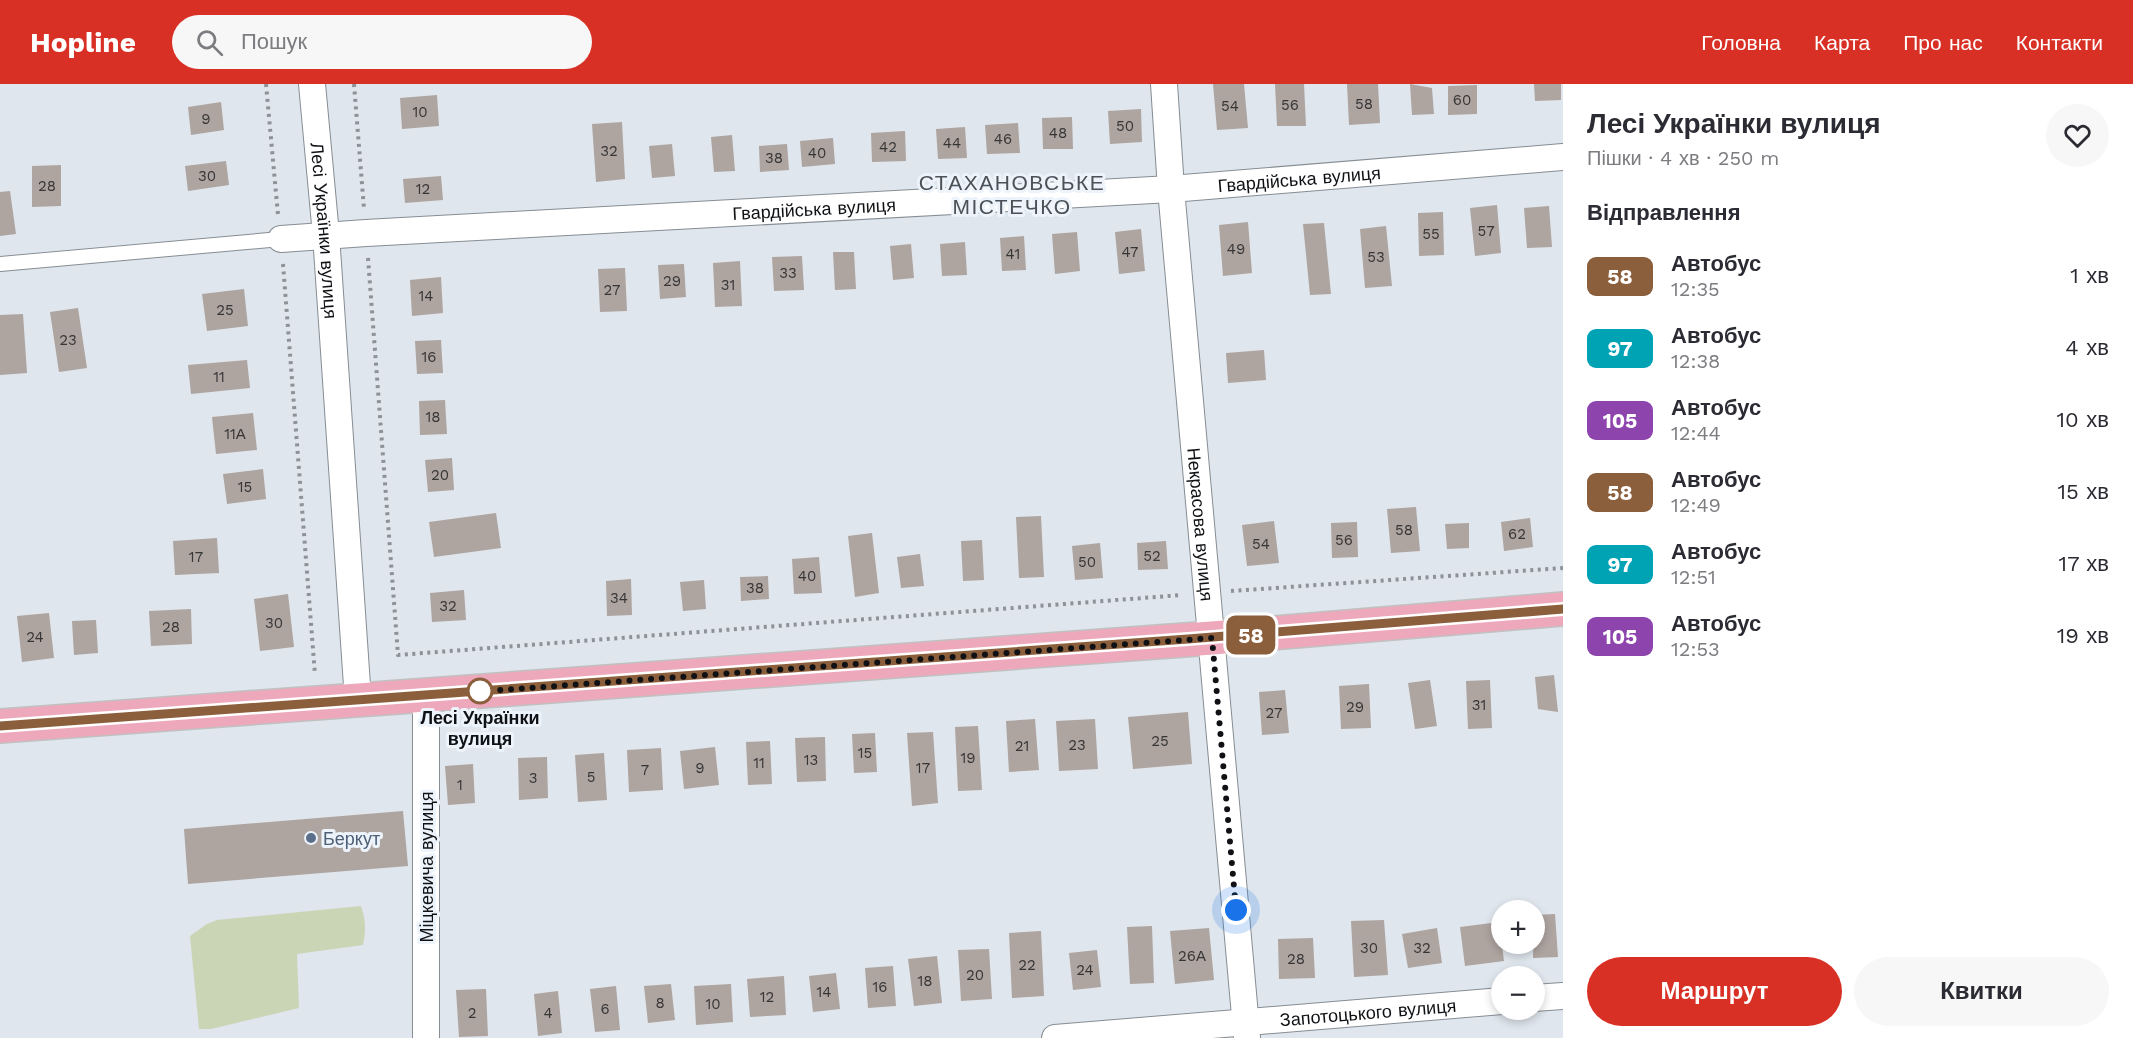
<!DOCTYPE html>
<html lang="uk">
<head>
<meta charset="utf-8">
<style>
	:root { --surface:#fff; --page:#f7f7f7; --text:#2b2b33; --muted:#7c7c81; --accent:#d93025 }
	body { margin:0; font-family:"Work Sans",sans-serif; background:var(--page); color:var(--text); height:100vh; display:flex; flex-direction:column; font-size:22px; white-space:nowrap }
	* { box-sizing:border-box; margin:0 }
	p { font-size:20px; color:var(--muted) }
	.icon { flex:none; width:33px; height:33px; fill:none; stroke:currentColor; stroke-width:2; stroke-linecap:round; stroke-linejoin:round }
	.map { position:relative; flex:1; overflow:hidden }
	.sheet { display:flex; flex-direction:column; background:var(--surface); width:570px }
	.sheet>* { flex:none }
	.badge { padding:0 12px; border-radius:9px; font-size:21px; line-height:39px }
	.controls { position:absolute; left:1491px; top:816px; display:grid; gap:12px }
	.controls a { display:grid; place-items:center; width:54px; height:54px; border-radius:50%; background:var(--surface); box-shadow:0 3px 9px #0003; font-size:30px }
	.you { position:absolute; width:30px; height:30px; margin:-15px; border:4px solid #fff; border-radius:50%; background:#1a73e8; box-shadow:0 0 0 9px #1a73e833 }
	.map>.badge { position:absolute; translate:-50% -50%; box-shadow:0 0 0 3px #fff }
	h2 { padding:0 24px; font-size:22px; line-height:54px }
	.round { display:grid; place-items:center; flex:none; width:63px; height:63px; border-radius:32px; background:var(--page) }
	.overview { display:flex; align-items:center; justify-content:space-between; height:102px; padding:0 24px }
	h1 { font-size:28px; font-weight:700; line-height:45px }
	.button { display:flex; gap:12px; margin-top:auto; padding:12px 24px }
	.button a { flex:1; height:69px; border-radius:36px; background:var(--accent); color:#fff; font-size:24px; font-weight:700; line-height:69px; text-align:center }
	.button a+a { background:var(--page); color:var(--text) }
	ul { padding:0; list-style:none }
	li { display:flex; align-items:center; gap:18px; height:72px; padding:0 24px }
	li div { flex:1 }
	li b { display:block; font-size:22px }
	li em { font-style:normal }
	li .badge { min-width:66px; font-weight:700; text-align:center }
	header { display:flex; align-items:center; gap:36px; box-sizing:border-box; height:84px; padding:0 30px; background:var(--accent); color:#fff }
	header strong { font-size:28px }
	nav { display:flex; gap:33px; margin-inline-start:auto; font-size:21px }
	.search { width:420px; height:54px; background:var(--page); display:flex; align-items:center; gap:15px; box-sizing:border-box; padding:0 21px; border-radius:33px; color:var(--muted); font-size:22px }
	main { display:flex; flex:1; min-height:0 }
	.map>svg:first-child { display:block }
	.green { fill:#cad5b5 }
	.building { fill:#aea4a0 }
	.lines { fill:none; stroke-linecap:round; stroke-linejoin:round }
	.lane-casing { stroke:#868d93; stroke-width:16 }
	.street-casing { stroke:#868d93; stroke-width:28 }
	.primary-casing { stroke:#c1c1c2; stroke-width:36 }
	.path { stroke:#8d9298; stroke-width:4; stroke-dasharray:3 4.5; stroke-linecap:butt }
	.lane { stroke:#fff; stroke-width:14 }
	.street { stroke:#fff; stroke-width:26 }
	.primary { stroke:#eea8bc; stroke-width:33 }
	.line-casing { stroke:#fff; stroke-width:14 }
	.line { stroke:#8b5e3c; stroke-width:9 }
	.walk { stroke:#0f1114; stroke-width:6; stroke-dasharray:0 10.8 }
	.stop-dot { fill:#fff; stroke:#8b5e3c; stroke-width:3 }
	.service-dot { fill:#5c6f8a; stroke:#ecf3fb; stroke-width:2 }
	.labels { text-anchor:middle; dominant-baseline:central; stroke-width:6; stroke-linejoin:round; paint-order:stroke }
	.number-label { font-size:15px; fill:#373637 }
	.street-label { font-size:18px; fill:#0f1114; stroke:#ecf3fb }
	.stop-label { font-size:18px; font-weight:bold; fill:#0f1114; stroke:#ecf3fb }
	.service-label { font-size:18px; fill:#4e5e75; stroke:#ecf3fb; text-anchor:start }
	.quarter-label { font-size:21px; letter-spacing:1.5px; fill:#4b5157; stroke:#ecf3fb }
</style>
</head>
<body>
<header>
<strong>Hopline</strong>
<div class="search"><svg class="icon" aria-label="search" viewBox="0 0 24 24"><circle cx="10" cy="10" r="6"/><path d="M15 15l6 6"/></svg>Пошук</div>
<nav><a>Головна</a><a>Карта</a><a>Про нас</a><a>Контакти</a></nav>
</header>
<main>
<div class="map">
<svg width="1563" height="954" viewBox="0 0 1563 954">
	<rect width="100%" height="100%" fill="#dfe6ed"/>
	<path class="green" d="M 361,822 C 366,836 366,847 363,861 L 297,870 L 299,924 L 211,945 L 199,945 L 190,852 L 207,840 L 217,836 Z"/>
	<path class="building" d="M 1213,0 L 1244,0 L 1248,44 L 1217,46 Z
		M 1275,0 L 1304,0 L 1306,42 L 1277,42 Z
		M 1347,0 L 1378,0 L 1380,39 L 1349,41 Z
		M 1410,0 L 1432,4 L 1434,30 L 1412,31 Z
		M 1534,0 L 1561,0 L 1561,16 L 1535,17 Z
		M 1477,1 L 1477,30 L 1448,31 L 1448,2 Z
		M 437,11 L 439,42 L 402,45 L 400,14 Z
		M 221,18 L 224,46 L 191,51 L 188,23 Z
		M 1141,25 L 1142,58 L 1110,60 L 1108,27 Z
		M 1072,33 L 1073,65 L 1043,65 L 1042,34 Z
		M 622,38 L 625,95 L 596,98 L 592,40 Z
		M 1018,39 L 1020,69 L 987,70 L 985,41 Z
		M 965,43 L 967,74 L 938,75 L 936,45 Z
		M 905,47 L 906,77 L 872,78 L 871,49 Z
		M 732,51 L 735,87 L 714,88 L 711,53 Z
		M 833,54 L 835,80 L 802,83 L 800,57 Z
		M 672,60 L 675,92 L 652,94 L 649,62 Z
		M 787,60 L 789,86 L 760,88 L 759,62 Z
		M 226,77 L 229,101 L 188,107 L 185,82 Z
		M 61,81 L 61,122 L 32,123 L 32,82 Z
		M 441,92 L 443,116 L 405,119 L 403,95 Z
		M 10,107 L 16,150 L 0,152 L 0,108 Z
		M 1497,121 L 1501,169 L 1475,172 L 1470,124 Z
		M 1549,122 L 1552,163 L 1527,164 L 1524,124 Z
		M 1443,128 L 1444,171 L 1419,172 L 1418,129 Z
		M 1248,138 L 1252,189 L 1223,192 L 1219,141 Z
		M 1324,139 L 1331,210 L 1310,211 L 1303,140 Z
		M 1386,142 L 1392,202 L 1365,204 L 1360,145 Z
		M 1141,145 L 1145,187 L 1119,190 L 1115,148 Z
		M 1077,148 L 1080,187 L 1055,190 L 1052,150 Z
		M 1024,152 L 1026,186 L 1002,187 L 1000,154 Z
		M 965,158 L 967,191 L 942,192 L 940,160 Z
		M 911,160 L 914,194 L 893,196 L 890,162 Z
		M 833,168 L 854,168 L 856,205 L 835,206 Z
		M 802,172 L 804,206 L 774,207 L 772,173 Z
		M 740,177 L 742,222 L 715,223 L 713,179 Z
		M 684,180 L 686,213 L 660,215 L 658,181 Z
		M 625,184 L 627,227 L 600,228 L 598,185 Z
		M 441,193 L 443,229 L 412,232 L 410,196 Z
		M 244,205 L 248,242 L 207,247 L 202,210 Z
		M 78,224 L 87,284 L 59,288 L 50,228 Z
		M 23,230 L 27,289 L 0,291 L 0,231 Z
		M 441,256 L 443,289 L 417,290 L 415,257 Z
		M 1264,266 L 1266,296 L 1228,299 L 1226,269 Z
		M 247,276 L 250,304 L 191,310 L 188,281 Z
		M 445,316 L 447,350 L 420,351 L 419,317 Z
		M 253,329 L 257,366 L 216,370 L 212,333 Z
		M 452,374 L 454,406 L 428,408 L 425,376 Z
		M 263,385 L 266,415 L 227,420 L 223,390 Z
		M 1416,423 L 1420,467 L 1391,469 L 1387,425 Z
		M 496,429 L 501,464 L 434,473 L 429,438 Z
		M 1041,432 L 1044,493 L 1019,494 L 1016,433 Z
		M 1530,434 L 1533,463 L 1504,467 L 1501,438 Z
		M 1274,437 L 1279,479 L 1247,482 L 1242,441 Z
		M 1357,438 L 1358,473 L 1332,474 L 1331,439 Z
		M 1469,439 L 1469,464 L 1447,465 L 1445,440 Z
		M 872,449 L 879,509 L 855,513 L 848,452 Z
		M 217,454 L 219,489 L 175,491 L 173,457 Z
		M 982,456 L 984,496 L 963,497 L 961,457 Z
		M 1166,457 L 1168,485 L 1138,486 L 1137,459 Z
		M 1100,459 L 1103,494 L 1075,496 L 1072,462 Z
		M 920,470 L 924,502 L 901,504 L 897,473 Z
		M 819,473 L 822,509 L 794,510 L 792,475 Z
		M 768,492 L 769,515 L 741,517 L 740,493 Z
		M 631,495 L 632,531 L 607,532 L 606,497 Z
		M 704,496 L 706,525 L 683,527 L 680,498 Z
		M 464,506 L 466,536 L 432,538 L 430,509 Z
		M 288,510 L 294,563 L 260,567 L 254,515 Z
		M 191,525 L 192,560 L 151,562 L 149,527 Z
		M 49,529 L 54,574 L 22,578 L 17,532 Z
		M 96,536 L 98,569 L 74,571 L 72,537 Z
		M 1554,591 L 1558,628 L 1538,625 L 1535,593 Z
		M 1430,596 L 1437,642 L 1415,645 L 1408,599 Z
		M 1490,596 L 1492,644 L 1468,645 L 1466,597 Z
		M 1369,600 L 1371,644 L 1341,645 L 1339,602 Z
		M 1285,606 L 1289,649 L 1262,651 L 1259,608 Z
		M 1188,628 L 1192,680 L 1133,685 L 1128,633 Z
		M 1035,635 L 1039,686 L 1009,688 L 1006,637 Z
		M 1095,635 L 1098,685 L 1059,687 L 1056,637 Z
		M 978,642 L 982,706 L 958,707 L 955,643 Z
		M 933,648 L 938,719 L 912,722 L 907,649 Z
		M 875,649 L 877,688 L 854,689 L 852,650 Z
		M 825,653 L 826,697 L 797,698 L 795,654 Z
		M 770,657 L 772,700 L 748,701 L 746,658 Z
		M 715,663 L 719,701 L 684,705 L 680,667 Z
		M 661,664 L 663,706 L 629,708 L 627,666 Z
		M 604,669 L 607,716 L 578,718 L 575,671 Z
		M 547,673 L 548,714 L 519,716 L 518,674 Z
		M 473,680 L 475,719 L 448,721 L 445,682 Z
		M 403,727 L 408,782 L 188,800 L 184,745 Z
		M 1555,830 L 1558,873 L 1533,874 L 1534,831 Z
		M 1384,836 L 1388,891 L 1354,893 L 1351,837 Z
		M 1499,838 L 1504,877 L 1465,882 L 1460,843 Z
		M 1152,842 L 1154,899 L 1130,900 L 1127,843 Z
		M 1209,844 L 1214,896 L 1175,900 L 1170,847 Z
		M 1437,844 L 1442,879 L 1408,884 L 1402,850 Z
		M 1041,847 L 1044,912 L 1012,914 L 1009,849 Z
		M 1313,854 L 1315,894 L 1279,895 L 1278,855 Z
		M 989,865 L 992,915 L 961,917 L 958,866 Z
		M 1097,866 L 1101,903 L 1073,906 L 1069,869 Z
		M 937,872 L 942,919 L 914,922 L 908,875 Z
		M 893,882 L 896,922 L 868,924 L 865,884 Z
		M 836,889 L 840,925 L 813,928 L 809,892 Z
		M 784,892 L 786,931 L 750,933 L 747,895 Z
		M 671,900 L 675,936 L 648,939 L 644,902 Z
		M 731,900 L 733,938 L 696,941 L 694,902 Z
		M 616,902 L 620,946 L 595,948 L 590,905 Z
		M 486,905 L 488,952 L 459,953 L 456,906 Z
		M 558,907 L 562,949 L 538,952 L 534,910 Z"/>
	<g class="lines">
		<g class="lane-casing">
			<path id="lane" d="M 0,180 L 281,155"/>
		</g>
		<g class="street-casing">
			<g id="street">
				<path id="s1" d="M 312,0 L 326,151 L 358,616"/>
				<path id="s2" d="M 1164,0 L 1171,105 L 1247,954"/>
				<path id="s3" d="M 281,155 L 366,149 L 1171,105 L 1563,73"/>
				<path d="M 1534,914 L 1563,912"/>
				<path d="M 426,954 L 426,611"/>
				<path id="s4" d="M 1055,954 L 1502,917"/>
			</g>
		</g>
		<g class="primary-casing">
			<path id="primary" d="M 0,642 L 1212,554 L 1563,525"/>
		</g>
		<path class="path" d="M 266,0 L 278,131
			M 354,0 L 364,125
			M 368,174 L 398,571 L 1182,511
			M 283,180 L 315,591
			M 1231,507 L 1563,484"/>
		<use href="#lane" class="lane"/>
		<use href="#street" class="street"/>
		<use href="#primary" class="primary"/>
	</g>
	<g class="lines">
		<g class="line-casing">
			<path id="line" d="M 0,642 L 1188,555 L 1563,525"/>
		</g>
		<use href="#line" class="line"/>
		<path class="walk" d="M 480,607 L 474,608 L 1212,554 L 1236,826"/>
	</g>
	<circle class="stop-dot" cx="480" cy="607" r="12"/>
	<circle class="service-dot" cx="311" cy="754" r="6"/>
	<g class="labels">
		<g class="number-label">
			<text x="1462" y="16">60</text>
			<text x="1364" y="20">58</text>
			<text x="1290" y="21">56</text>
			<text x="1230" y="22">54</text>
			<text x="420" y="28">10</text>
			<text x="206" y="35">9</text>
			<text x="1125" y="42">50</text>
			<text x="1058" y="49">48</text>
			<text x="1003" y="55">46</text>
			<text x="952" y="59">44</text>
			<text x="888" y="63">42</text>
			<text x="609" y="67">32</text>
			<text x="817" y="69">40</text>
			<text x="774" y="74">38</text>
			<text x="207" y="92">30</text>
			<text x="47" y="102">28</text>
			<text x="423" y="105">12</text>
			<text x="1486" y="147">57</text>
			<text x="1431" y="150">55</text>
			<text x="1236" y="165">49</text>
			<text x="1130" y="168">47</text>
			<text x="1013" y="170">41</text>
			<text x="1376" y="173">53</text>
			<text x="788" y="189">33</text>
			<text x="672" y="197">29</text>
			<text x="728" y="201">31</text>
			<text x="612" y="206">27</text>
			<text x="426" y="212">14</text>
			<text x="225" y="226">25</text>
			<text x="68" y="256">23</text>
			<text x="429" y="273">16</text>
			<text x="219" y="293">11</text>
			<text x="433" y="333">18</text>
			<text x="235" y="350">11А</text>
			<text x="440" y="391">20</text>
			<text x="245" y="403">15</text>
			<text x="1404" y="446">58</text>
			<text x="1517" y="450">62</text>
			<text x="1344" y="456">56</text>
			<text x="1261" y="460">54</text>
			<text x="1152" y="472">52</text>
			<text x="196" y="473">17</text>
			<text x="1087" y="478">50</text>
			<text x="807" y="492">40</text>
			<text x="755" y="504">38</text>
			<text x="619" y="514">34</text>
			<text x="448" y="522">32</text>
			<text x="274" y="539">30</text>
			<text x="171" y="543">28</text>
			<text x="35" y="553">24</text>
			<text x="1479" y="621">31</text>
			<text x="1355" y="623">29</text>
			<text x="1274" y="629">27</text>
			<text x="1160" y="657">25</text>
			<text x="1077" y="661">23</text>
			<text x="1022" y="662">21</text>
			<text x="865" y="669">15</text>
			<text x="968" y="674">19</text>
			<text x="811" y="676">13</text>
			<text x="759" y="679">11</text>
			<text x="700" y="684">9</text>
			<text x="923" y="684">17</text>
			<text x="645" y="686">7</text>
			<text x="591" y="693">5</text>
			<text x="533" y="694">3</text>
			<text x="460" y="701">1</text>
			<text x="1369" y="864">30</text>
			<text x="1422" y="864">32</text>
			<text x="1192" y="872">26А</text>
			<text x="1296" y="875">28</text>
			<text x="1027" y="881">22</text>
			<text x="1085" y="886">24</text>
			<text x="975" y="891">20</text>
			<text x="925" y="897">18</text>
			<text x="880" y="903">16</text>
			<text x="824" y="908">14</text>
			<text x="767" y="913">12</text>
			<text x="660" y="919">8</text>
			<text x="713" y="920">10</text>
			<text x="605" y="925">6</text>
			<text x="472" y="929">2</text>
			<text x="548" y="929">4</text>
		</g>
		<g class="street-label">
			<text stroke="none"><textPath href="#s3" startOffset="1020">Гвардійська вулиця</textPath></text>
			<text stroke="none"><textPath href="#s3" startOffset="534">Гвардійська вулиця</textPath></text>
			<text stroke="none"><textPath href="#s1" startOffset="147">Лесі Українки вулиця</textPath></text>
			<text stroke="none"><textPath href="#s2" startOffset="442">Некрасова вулиця</textPath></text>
			<text transform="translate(426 783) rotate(-90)">Міцкевича вулиця</text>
			<text stroke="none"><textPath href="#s4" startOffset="314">Запотоцького вулиця</textPath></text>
		</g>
		<g class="stop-label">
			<text x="480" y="633">Лесі Українки<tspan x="480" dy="21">вулиця</tspan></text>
		</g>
		<g class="service-label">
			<text x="323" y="754">Беркут</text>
		</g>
		<g class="quarter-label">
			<text x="1012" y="98">СТАХАНОВСЬКЕ<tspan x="1012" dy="24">МІСТЕЧКО</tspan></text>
		</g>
	</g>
</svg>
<div class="controls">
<a>+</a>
<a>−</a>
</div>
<div class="you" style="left:1236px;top:826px"></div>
<b class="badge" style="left:1251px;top:551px;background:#8b5e3c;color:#fff">58</b>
</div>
<section class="sheet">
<div class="overview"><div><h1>Лесі Українки вулиця</h1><p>Пішки · 4 хв · 250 m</p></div><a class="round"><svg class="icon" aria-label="heart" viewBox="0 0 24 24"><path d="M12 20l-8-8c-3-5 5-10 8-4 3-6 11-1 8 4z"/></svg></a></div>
<h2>Відправлення</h2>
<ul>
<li><span class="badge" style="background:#8b5e3c;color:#fff">58</span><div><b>Автобус</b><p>12:35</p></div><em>1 хв</em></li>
<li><span class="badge" style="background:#00a3b4;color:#fff">97</span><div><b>Автобус</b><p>12:38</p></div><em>4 хв</em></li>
<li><span class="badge" style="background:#8e44ad;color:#fff">105</span><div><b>Автобус</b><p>12:44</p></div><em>10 хв</em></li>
<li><span class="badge" style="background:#8b5e3c;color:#fff">58</span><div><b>Автобус</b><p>12:49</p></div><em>15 хв</em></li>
<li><span class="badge" style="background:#00a3b4;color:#fff">97</span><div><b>Автобус</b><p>12:51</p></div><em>17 хв</em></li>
<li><span class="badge" style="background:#8e44ad;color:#fff">105</span><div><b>Автобус</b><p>12:53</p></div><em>19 хв</em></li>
</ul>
<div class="button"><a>Маршрут</a><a>Квитки</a></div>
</section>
</main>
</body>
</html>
